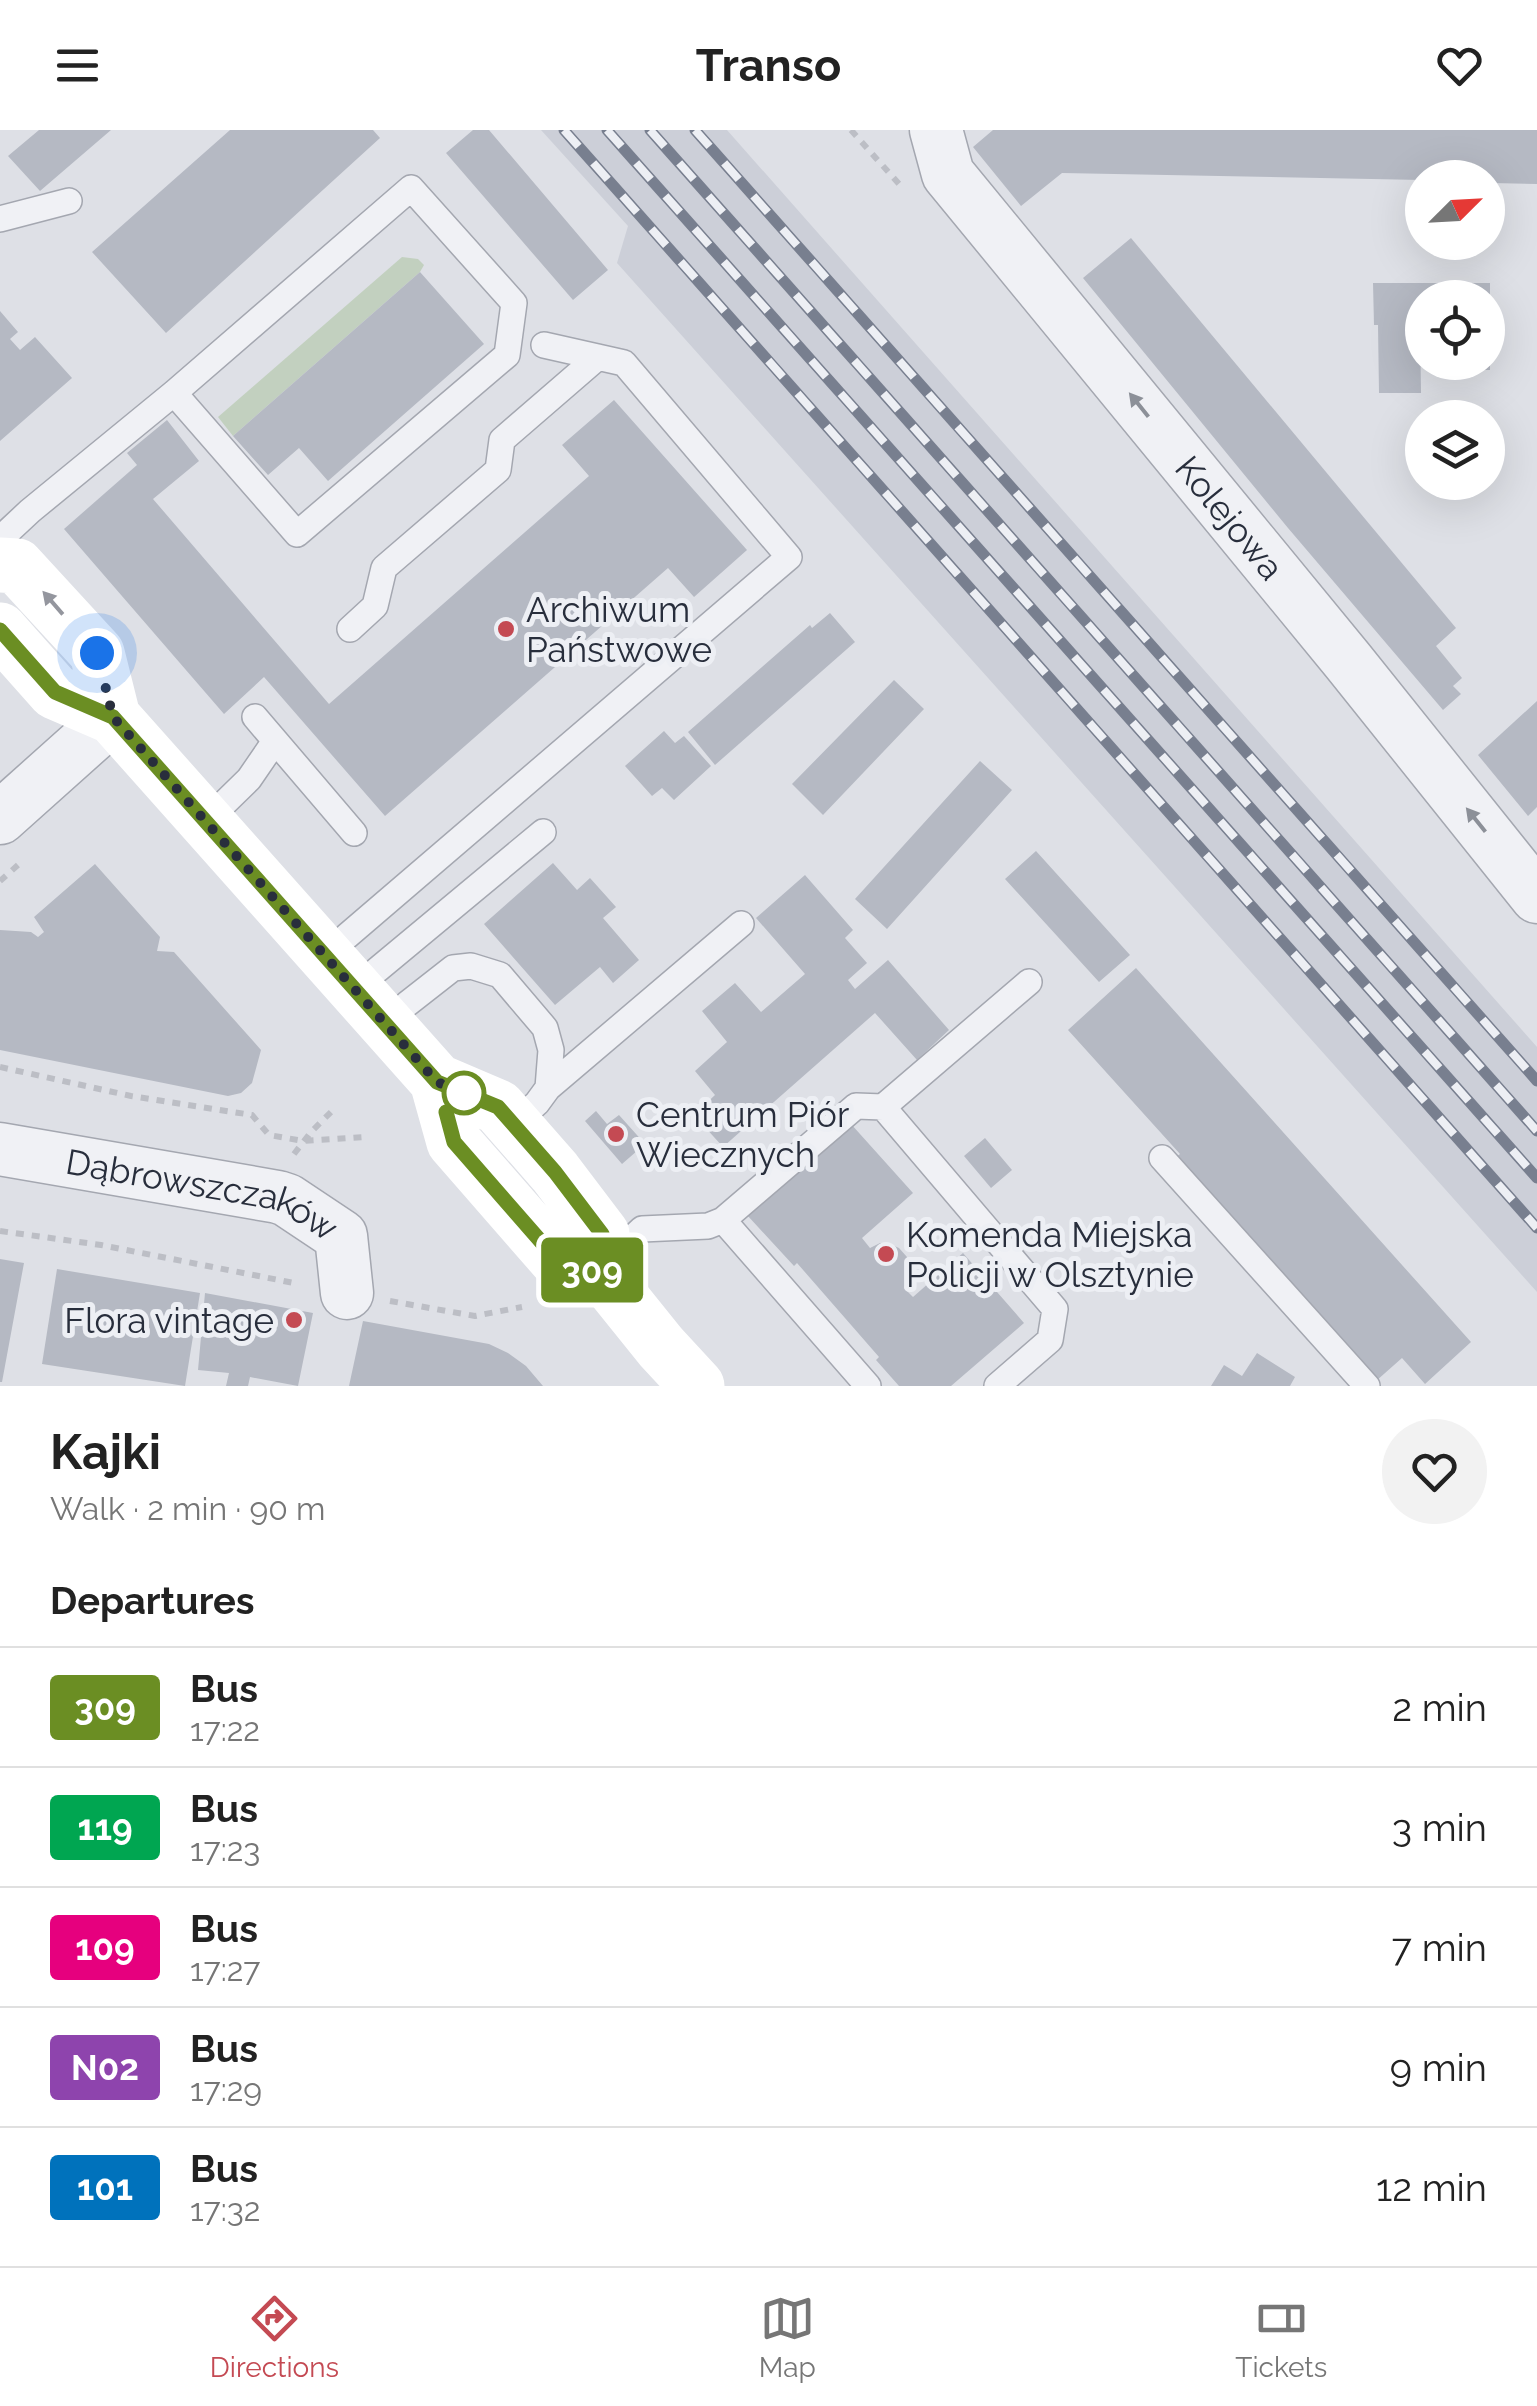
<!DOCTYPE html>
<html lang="en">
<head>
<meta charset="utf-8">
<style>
	:root { --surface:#fff; --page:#f2f2f2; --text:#222; --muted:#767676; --line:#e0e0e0; --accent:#c44a53 }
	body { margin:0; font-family:Raleway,sans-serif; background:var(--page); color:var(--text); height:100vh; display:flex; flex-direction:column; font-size:38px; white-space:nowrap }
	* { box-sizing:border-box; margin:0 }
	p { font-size:32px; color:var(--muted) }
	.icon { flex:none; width:55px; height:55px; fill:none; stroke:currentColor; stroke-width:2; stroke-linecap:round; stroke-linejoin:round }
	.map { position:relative; height:1256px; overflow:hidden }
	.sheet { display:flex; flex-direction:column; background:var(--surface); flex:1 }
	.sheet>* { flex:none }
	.badge { padding:0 20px; border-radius:8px; font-size:35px; line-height:65px }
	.needle { width:65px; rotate:66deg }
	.controls { position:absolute; left:1405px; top:30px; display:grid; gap:20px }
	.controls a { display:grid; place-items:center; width:100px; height:100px; border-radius:50%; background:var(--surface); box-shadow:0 10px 40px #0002; font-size:50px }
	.you { position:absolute; width:50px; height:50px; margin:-25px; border:8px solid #fff; border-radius:50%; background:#1a73e8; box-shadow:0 0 0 15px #1a73e833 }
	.map>.badge { position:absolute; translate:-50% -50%; box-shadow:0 0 0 5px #fff }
	h2 { padding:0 50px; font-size:38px; line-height:90px }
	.round { display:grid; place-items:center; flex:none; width:105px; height:105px; border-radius:52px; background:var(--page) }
	.summary { display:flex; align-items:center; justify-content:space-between; height:170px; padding:0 50px }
	h1 { font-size:48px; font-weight:700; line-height:75px }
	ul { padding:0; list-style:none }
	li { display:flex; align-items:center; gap:30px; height:120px; padding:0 50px; border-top:2px solid var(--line) }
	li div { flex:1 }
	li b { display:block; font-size:38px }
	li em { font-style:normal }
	li .badge { min-width:110px; font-weight:700; text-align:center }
	header { display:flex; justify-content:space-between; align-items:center; height:130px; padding:0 50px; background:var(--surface); font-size:45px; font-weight:700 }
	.tab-bar { display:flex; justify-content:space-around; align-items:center; height:140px; border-top:2px solid var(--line); background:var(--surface); font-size:28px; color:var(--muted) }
	.tab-bar a { display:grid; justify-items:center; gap:5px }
	.tab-bar .selected { color:var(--accent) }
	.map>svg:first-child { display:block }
	.built { fill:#cccfd8 }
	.green { fill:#c2d0bf }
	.building { fill:#b5b9c3 }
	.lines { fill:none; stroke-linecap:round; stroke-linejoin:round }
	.lane-casing { stroke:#a4a7b0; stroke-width:28 }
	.street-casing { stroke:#a4a7b0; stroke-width:55 }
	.path { stroke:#bcbec5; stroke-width:6; stroke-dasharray:8 8; stroke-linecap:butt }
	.lane { stroke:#f0f1f5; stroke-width:25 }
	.street { stroke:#f0f1f5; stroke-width:52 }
	.secondary { stroke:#fff; stroke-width:55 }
	.rail-casing { stroke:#787f8f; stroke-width:11 }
	.rail { stroke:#edeff4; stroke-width:8; stroke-dasharray:22; stroke-linecap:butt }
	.oneway { fill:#8c9098 }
	.oneway2 { fill:#94969e }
	.line-casing { stroke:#fff; stroke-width:22 }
	.line { stroke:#6b8e23; stroke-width:15 }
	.walk { stroke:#282e3c; stroke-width:10; stroke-dasharray:0 18 }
	.poi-dot { fill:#c44a53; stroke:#edeff4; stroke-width:4 }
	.stop-dot { fill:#fff; stroke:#6b8e23; stroke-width:5 }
	.labels { text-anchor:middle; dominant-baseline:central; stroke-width:10; stroke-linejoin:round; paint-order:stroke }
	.street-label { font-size:35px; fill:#282e3c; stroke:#edeff4 }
	.poi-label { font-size:35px; fill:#282e3c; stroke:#edeff4; text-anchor:start }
</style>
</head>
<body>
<header><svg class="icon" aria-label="menu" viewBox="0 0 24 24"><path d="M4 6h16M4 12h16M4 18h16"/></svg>Transo<svg class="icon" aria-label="heart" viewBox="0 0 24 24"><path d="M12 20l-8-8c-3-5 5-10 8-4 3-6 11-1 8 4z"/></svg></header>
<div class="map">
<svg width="1537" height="1256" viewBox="0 0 1537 1256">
	<rect width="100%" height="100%" fill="#dee0e6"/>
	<path class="built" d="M 541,0 L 727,0 L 1537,917 L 1537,1162 L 617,133 L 628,96 Z"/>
	<path class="green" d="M 402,127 L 418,129 L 424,135 L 420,142 L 233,306 L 218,287 Z"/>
	<path class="building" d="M 39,0 L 111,0 L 40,61 L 8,26 Z
		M 230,0 L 373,0 L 380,8 L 166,203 L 92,122 Z
		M 473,0 L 489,0 L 608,140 L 573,170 L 446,23 Z
		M 993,0 L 1537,0 L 1537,54 L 1491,53 L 1492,51 L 1488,51 L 1488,48 L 1422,48 L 1422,50 L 1062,43 L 1021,76 L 973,17 Z
		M 1131,108 L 1456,498 L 1436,516 L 1462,548 L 1453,556 L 1461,564 L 1443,580 L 1288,398 L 1083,148 Z
		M 420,142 L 484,214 L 328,351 L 299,318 L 268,345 L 233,306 Z
		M 1373,153 L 1490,153 L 1490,168 L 1422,168 L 1422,195 L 1420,195 L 1421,263 L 1379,263 L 1378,195 L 1374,195 Z
		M 0,181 L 18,202 L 10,209 L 20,220 L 35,207 L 72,248 L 0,311 Z
		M 1445,232 L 1490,232 L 1490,240 L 1445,240 Z
		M 614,270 L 747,420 L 694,467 L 668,438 L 385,686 L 264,547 L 224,584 L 64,399 L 137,335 L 127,323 L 167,290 L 199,331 L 153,369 L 329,574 L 589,346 L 562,315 Z
		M 830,483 L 855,512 L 715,635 L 688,602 L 810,495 L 812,498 Z
		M 894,550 L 924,579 L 823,685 L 792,654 Z
		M 1537,571 L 1537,677 L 1528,686 L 1478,625 Z
		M 664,601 L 675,613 L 684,606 L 711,636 L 674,670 L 662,658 L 652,666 L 625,636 Z
		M 980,631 L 1012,660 L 887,799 L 855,769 Z
		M 1036,721 L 1130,825 L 1099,852 L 1005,749 Z
		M 553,733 L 577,760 L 590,748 L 616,777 L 603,788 L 639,830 L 613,853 L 600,837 L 555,875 L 484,794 Z
		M 95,734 L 160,807 L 157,821 L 174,822 L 261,920 L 252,953 L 241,963 L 228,966 L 0,920 L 0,800 L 31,802 L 38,807 L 44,802 L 34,787 Z
		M 805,745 L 853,800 L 845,808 L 867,833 L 848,850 L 855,859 L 888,830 L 949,900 L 917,930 L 875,883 L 723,1017 L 694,985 L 715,965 L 695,941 L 727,912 L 702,881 L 735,853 L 761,882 L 805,844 L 756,788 Z
		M 1136,838 L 1471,1212 L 1425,1254 L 1402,1228 L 1376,1251 L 1176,1027 L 1180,1024 L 1068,900 Z
		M 596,981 L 607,994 L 619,985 L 645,1014 L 622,1034 L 585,991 Z
		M 851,994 L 913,1063 L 862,1108 L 870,1118 L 880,1113 L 890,1114 L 899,1118 L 907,1127 L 912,1143 L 904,1158 L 913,1167 L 963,1123 L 1024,1193 L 951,1256 L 899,1256 L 876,1230 L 879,1227 L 797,1133 L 794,1136 L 747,1085 Z
		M 985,1008 L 1012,1040 L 991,1058 L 964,1026 Z
		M 0,1129 L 24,1133 L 2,1252 L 0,1252 Z
		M 57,1139 L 200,1163 L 185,1256 L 42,1234 Z
		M 205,1163 L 313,1183 L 298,1256 L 250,1247 L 248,1256 L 226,1256 L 229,1243 L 198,1240 Z
		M 363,1191 L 489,1214 L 508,1223 L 526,1236 L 543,1256 L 349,1256 Z
		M 1257,1223 L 1295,1247 L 1290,1256 L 1211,1256 L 1224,1235 L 1242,1246 Z"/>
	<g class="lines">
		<g class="lane-casing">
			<path id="lane" d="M 0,89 L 69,71
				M 0,409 L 30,381 L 174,263 L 411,58 L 514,173 L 507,225 L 297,404 L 174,263
				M 350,499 L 375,476 L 384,438 L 498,340 L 502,310 L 598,227
				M 255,587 L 354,703
				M 206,691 L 249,649 L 275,611
				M 347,806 L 789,427 L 624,233 L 544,215
				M 377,840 L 543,702
				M 407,874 L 453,838 L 471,836 L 500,845 L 545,898 L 551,920 L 548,958
				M 883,977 L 1055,1179 L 1050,1210 L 997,1256
				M 514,994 L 537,973 L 548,958 L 741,794
				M 1162,1028 L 1367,1256
				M 723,1090 L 868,1256
				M 606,1133 L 642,1099 L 708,1096 L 723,1090 L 856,976 L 883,977 L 1029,852"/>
		</g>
		<g class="street-casing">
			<g id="street">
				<path id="s1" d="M 936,0 L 948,44 L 1348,531 L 1537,767"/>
				<path d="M 0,688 L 113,587"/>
				<path id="s2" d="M 0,1019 L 278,1067 L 287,1070 L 341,1106 L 347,1163"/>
			</g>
		</g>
		<path class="path" d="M 851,0 L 899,54
			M 0,751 L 18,735
			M 0,937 L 131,966 L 252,985 L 269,1005 L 303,1011 L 364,1007
			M 294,1024 L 311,1002 L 336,977
			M 0,1101 L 101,1115 L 299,1154
			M 390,1171 L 475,1186 L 522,1177"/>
		<use href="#lane" class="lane"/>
		<use href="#street" class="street"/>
		<path class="secondary" d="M 0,435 L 17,436 L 97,523 L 113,587
			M 0,500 L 55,562 L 113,587 L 437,951 L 498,977 L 555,1042 L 602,1104 L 599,1140 L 661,1217 L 697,1256
			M 437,951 L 454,1012 L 564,1138 L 599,1140"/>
		<g class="rail-casing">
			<path id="rail" d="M 564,0 L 1537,1098
				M 607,0 L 1537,1048
				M 650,0 L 1537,1001
				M 695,0 L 1537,951"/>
		</g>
		<use href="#rail" class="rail"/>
	</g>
	<defs><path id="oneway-solid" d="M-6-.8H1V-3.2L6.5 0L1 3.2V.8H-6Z" transform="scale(2.5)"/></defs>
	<g class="oneway">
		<use href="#oneway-solid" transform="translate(1139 275) rotate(-129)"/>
		<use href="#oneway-solid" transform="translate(1476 690) rotate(-129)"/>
	</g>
	<use class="oneway2" href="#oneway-solid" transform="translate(53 473) rotate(-131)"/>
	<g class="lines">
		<g class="line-casing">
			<path id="line" d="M 0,500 L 55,562 L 113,587 L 437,952 L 498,977 L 555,1042 L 602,1104 L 599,1140 L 564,1138 L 454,1012 L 446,982"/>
		</g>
		<use href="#line" class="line"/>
		<path class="walk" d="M 97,523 L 113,587 L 437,952 L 467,964 L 464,963"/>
	</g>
	<g class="poi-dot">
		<circle cx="506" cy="499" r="10"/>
		<circle cx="616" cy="1004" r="10"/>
		<circle cx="886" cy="1124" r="10"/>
		<circle cx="294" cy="1190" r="10"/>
	</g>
	<circle class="stop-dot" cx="464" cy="963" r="20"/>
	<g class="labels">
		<g class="street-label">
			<text stroke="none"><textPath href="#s1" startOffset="490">Kolejowa</textPath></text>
			<text stroke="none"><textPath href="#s2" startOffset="208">Dąbrowszczaków</textPath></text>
		</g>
		<g class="poi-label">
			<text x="526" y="479">Archiwum<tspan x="526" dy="40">Państwowe</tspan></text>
			<text x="636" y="984">Centrum Piór<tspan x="636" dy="40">Wiecznych</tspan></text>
			<text x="906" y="1104">Komenda Miejska<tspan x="906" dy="40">Policji w Olsztynie</tspan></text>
			<text x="274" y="1190" text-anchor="end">Flora vintage</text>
		</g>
	</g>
</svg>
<div class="controls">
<a><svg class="needle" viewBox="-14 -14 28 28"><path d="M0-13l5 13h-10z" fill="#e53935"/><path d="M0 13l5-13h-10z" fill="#767676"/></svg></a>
<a><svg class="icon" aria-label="locate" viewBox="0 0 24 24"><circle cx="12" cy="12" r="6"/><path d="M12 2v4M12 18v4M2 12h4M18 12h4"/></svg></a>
<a><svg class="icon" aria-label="layers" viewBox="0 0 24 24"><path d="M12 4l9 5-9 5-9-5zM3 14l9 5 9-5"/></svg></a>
</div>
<div class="you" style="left:97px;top:523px"></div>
<b class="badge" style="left:592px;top:1140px;background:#6b8e23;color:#fff">309</b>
</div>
<section class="sheet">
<div class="summary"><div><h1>Kajki</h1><p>Walk · 2 min · 90 m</p></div><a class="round"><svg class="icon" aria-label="heart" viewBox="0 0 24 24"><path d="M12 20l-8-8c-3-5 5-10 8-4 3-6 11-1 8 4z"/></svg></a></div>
<h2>Departures</h2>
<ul>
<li><span class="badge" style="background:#6b8e23;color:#fff">309</span><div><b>Bus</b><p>17:22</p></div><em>2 min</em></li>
<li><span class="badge" style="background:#00a651;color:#fff">119</span><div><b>Bus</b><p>17:23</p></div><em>3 min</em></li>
<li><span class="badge" style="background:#e6007e;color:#fff">109</span><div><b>Bus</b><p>17:27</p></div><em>7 min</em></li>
<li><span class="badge" style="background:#8e44ad;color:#fff">N02</span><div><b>Bus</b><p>17:29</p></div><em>9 min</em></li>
<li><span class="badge" style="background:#0072bc;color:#fff">101</span><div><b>Bus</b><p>17:32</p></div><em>12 min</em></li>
</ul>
</section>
<nav class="tab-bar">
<a class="selected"><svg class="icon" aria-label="directions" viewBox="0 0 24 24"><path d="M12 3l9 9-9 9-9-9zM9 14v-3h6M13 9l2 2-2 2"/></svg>Directions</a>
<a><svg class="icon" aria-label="map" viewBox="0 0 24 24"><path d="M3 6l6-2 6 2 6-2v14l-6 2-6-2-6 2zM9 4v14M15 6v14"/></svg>Map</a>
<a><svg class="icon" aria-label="tickets" viewBox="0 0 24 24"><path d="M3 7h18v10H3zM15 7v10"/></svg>Tickets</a>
</nav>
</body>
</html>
